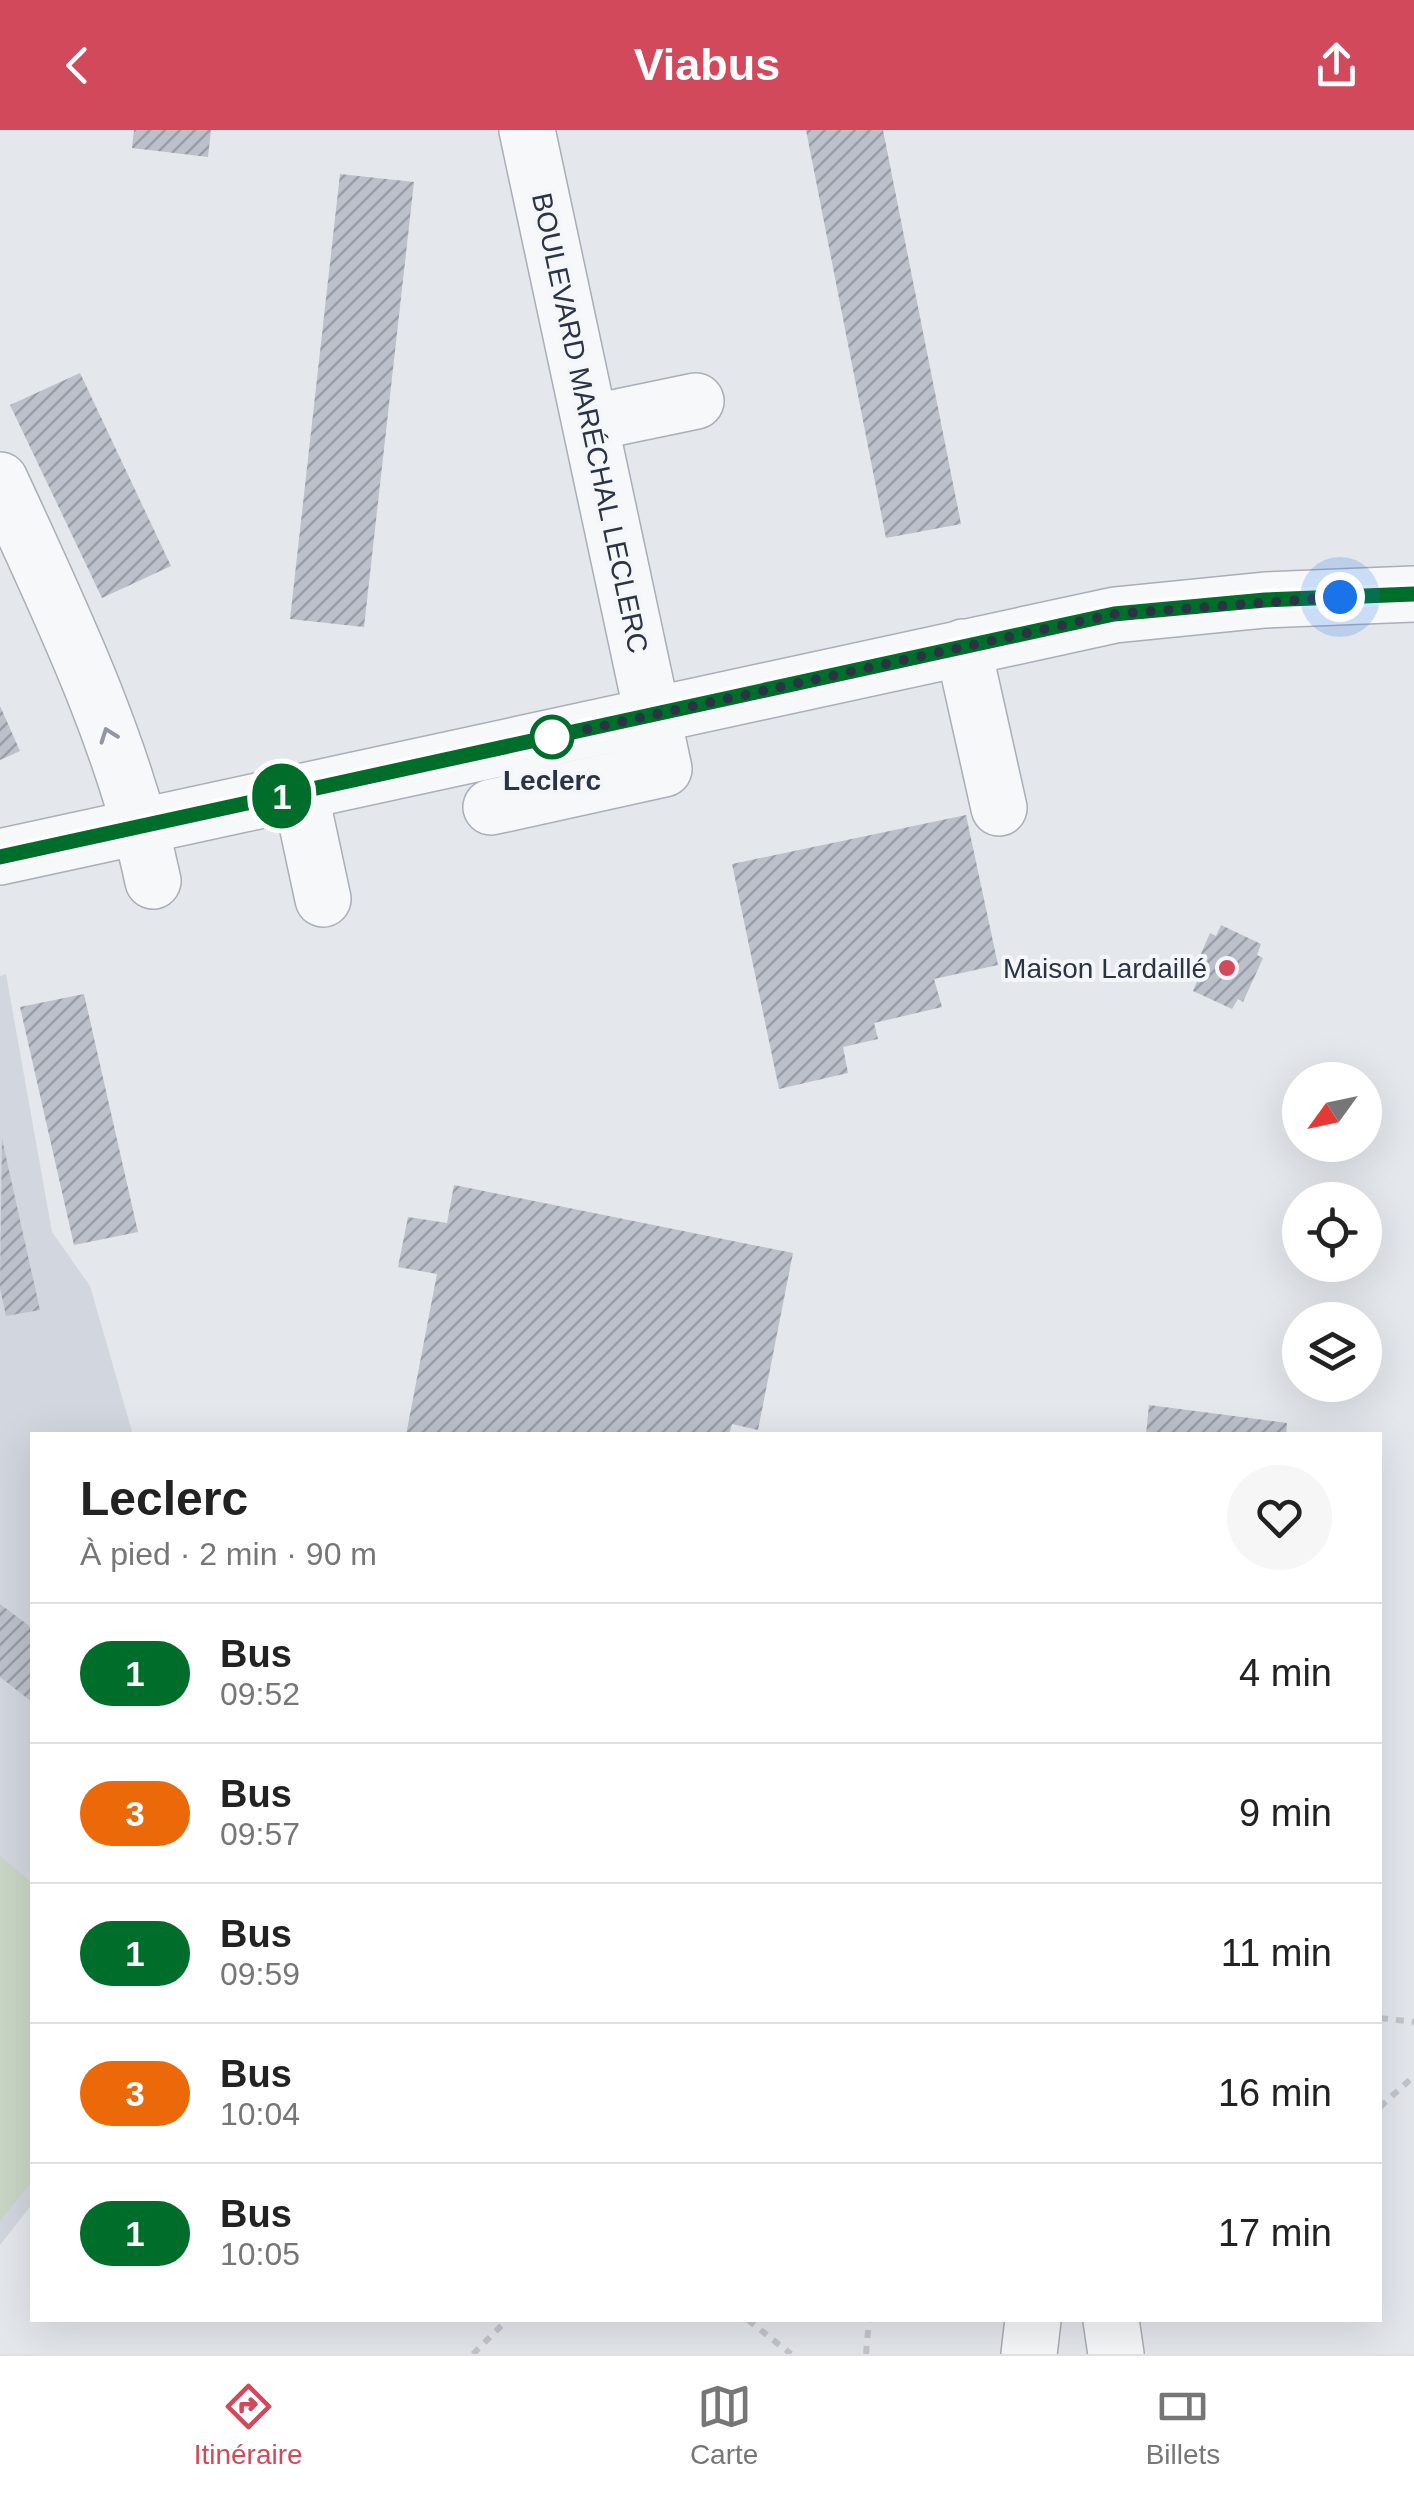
<!DOCTYPE html>
<html lang="fr">
<head>
<meta charset="utf-8">
<style>
	:root { --surface:#fff; --page:#f6f6f6; --text:#222; --muted:#767676; --line:#e0e0e0; --accent:#d1495b }
	body { margin:0; font-family:Arial,sans-serif; background:var(--page); color:var(--text); height:100vh; display:flex; flex-direction:column; font-size:38px; white-space:nowrap }
	* { box-sizing:border-box; margin:0 }
	p { font-size:32px; color:var(--muted) }
	.icon { flex:none; width:55px; height:55px; fill:none; stroke:currentColor; stroke-width:2; stroke-linecap:round; stroke-linejoin:round }
	.map { position:relative; flex:1; overflow:hidden }
	.sheet { position:absolute; left:30px; top:1302px; width:1352px; height:890px; display:flex; flex-direction:column; background:var(--surface); border-radius:0px; box-shadow:0 10px 40px #0002 }
	.sheet>* { flex:none }
	.badge { padding:0 20px; border-radius:32px; font-size:35px; line-height:65px }
	.needle { width:65px; rotate:237deg }
	.controls { position:absolute; left:1282px; top:932px; display:grid; gap:20px }
	.controls a { display:grid; place-items:center; width:100px; height:100px; border-radius:50%; background:var(--surface); box-shadow:0 10px 40px #0002; font-size:50px }
	.you { position:absolute; width:50px; height:50px; margin:-25px; border:8px solid #fff; border-radius:50%; background:#1a73e8; box-shadow:0 0 0 15px #1a73e833 }
	.map>.badge { position:absolute; translate:-50% -50%; box-shadow:0 0 0 5px #fff }
	.round { display:grid; place-items:center; flex:none; width:105px; height:105px; border-radius:52px; background:var(--page) }
	.head { display:flex; align-items:center; justify-content:space-between; height:170px; padding:0 50px }
	h1 { font-size:48px; font-weight:800; line-height:75px }
	ul { padding:0; list-style:none }
	li { display:flex; align-items:center; gap:30px; height:140px; padding:0 50px; border-top:2px solid var(--line) }
	li div { flex:1 }
	li b { display:block; font-size:38px }
	li em { font-style:normal }
	li .badge { min-width:110px; font-weight:700; text-align:center }
	header { display:flex; justify-content:space-between; align-items:center; height:130px; padding:0 50px; background:var(--accent); color:#fff; font-size:45px; font-weight:800 }
	.tab-bar { display:flex; justify-content:space-around; align-items:center; height:140px; border-top:2px solid var(--line); background:var(--surface); font-size:28px; color:var(--muted) }
	.tab-bar a { display:grid; justify-items:center; gap:5px }
	.tab-bar .active { color:var(--accent) }
	.map>svg:first-child { display:block }
	.built { fill:#d2d6de }
	.garden { fill:#c9d6c5 }
	.building { fill:url(#building-hatch) }
	.lines { fill:none; stroke-linecap:round; stroke-linejoin:round }
	.minor-casing { stroke:#a9aeb7; stroke-width:58 }
	.path { stroke:#c2c5cb; stroke-width:6; stroke-dasharray:8 8; stroke-linecap:butt }
	.minor { stroke:#f7f8fa; stroke-width:55 }
	.oneway { stroke:#9196a0 }
	.line-casing { stroke:#fff; stroke-width:22 }
	.line { stroke:#006e2b; stroke-width:15 }
	.walk { stroke:#2b3445; stroke-width:10; stroke-dasharray:0 18 }
	.stop-dot { fill:#fff; stroke:#006e2b; stroke-width:5 }
	.poi-dot { fill:#d1495b; stroke:#f4f6f9; stroke-width:4 }
	.labels { text-anchor:middle; dominant-baseline:central; stroke-width:8; stroke-linejoin:round; paint-order:stroke }
	.street-label { font-size:28px; fill:#2b3445; stroke:#f4f6f9 }
	.stop-label { font-size:28px; font-weight:bold; fill:#2b3445; stroke:#f4f6f9 }
	.poi-label { font-size:28px; fill:#2b3445; stroke:#f4f6f9; text-anchor:end }
</style>
</head>
<body>
<header><svg class="icon" aria-label="back" viewBox="0 0 24 24"><path d="M15 5l-7 7 7 7"/></svg>Viabus<svg class="icon" aria-label="share" viewBox="0 0 24 24"><path d="M12 15V3M7 8l5-5 5 5M5 13v7h14v-7"/></svg></header>
<div class="map">
<svg width="1414" height="2224" viewBox="0 0 1414 2224">
	<defs>
		<pattern id="building-hatch" width="6" height="6" patternUnits="userSpaceOnUse" patternTransform="scale(2.5)"><rect width="6" height="6" fill="#bbc0ca"/><path d="M-1 1l2-2M0 6l6-6M5 7l2-2" fill="none" stroke="#989da6"/></pattern>
	</defs>
	<rect width="100%" height="100%" fill="#e4e7ec"/>
	<path class="built" d="M 6,844 L 52,1102 L 90,1156 L 133,1305 L 32,1305 L 32,2074 L 0,2115 L 0,846 Z"/>
	<path class="garden" d="M 0,1726 L 32,1753 L 32,2051 L 0,2091 Z"/>
	<path class="building" d="M 134,0 L 211,0 L 208,27 L 132,18 Z
		M 806,0 L 883,0 L 961,394 L 886,408 Z
		M 340,44 L 414,52 L 364,497 L 290,489 Z
		M 80,243 L 171,436 L 102,468 L 10,275 Z
		M 0,576 L 20,621 L 0,630 Z
		M 966,685 L 998,835 L 934,849 L 942,877 L 874,893 L 878,909 L 843,917 L 848,943 L 779,959 L 732,734 Z
		M 1221,795 L 1261,814 L 1257,825 L 1263,828 L 1243,872 L 1238,869 L 1232,879 L 1193,861 L 1197,851 L 1191,847 L 1210,803 L 1216,806 Z
		M 84,864 L 138,1102 L 74,1115 L 20,877 Z
		M 2,1009 L 40,1180 L 6,1186 L 0,1158 Z
		M 454,1055 L 793,1123 L 758,1300 L 732,1294 L 729,1305 L 406,1305 L 437,1144 L 398,1137 L 408,1087 L 447,1093 Z
		M 1149,1275 L 1287,1293 L 1286,1305 L 1146,1305 Z
		M 0,1474 L 32,1498 L 32,1572 L 0,1547 Z"/>
	<g class="lines">
		<g class="minor-casing">
			<path id="minor" d="M 590,293 L 696,271
				M 0,350 C 59,478 124,613 153,751
				M 963,517 L 999,678
				M 300,662 L 323,769
				M 491,677 L 664,639 L 527,0
				M 0,727 L 1115,485 L 1265,470 L 1414,464
				M 1111,2190 L 1116,2224
				M 1029,2224 L 1033,2190"/>
		</g>
		<path class="path" d="M 1380,1888 L 1414,1892
			M 1380,1977 L 1414,1946
			M 748,2190 L 791,2224
			M 473,2224 L 507,2190
			M 866,2224 L 869,2190"/>
		<use href="#minor" class="minor"/>
	</g>
	<defs><path id="oneway-chevron" d="M-2-3.5L2.5 0L-2 3.5" fill="none" stroke-width="1.6" stroke-linecap="round" stroke-linejoin="round" transform="scale(2.5)"/></defs>
	<use class="oneway" href="#oneway-chevron" transform="translate(108 605) rotate(-110)"/>
	<g class="lines">
		<g class="line-casing">
			<path id="line" d="M 0,727 L 1114,484 L 1265,470 L 1414,464"/>
		</g>
		<use href="#line" class="line"/>
		<path class="walk" d="M 552,607 L 1114,484 L 1340,467"/>
	</g>
	<circle class="stop-dot" cx="552" cy="607" r="20"/>
	<circle class="poi-dot" cx="1227" cy="838" r="10"/>
	<g class="labels">
		<g class="street-label">
			<text transform="translate(590 293) rotate(78)">BOULEVARD MARÉCHAL LECLERC</text>
		</g>
		<g class="stop-label">
			<text x="552" y="650">Leclerc</text>
		</g>
		<g class="poi-label">
			<text x="1207" y="838">Maison Lardaillé</text>
		</g>
	</g>
</svg>
<div class="controls">
<a><svg class="needle" viewBox="-14 -14 28 28"><path d="M0-13l5 13h-10z" fill="#e53935"/><path d="M0 13l5-13h-10z" fill="#767676"/></svg></a>
<a><svg class="icon" aria-label="locate" viewBox="0 0 24 24"><circle cx="12" cy="12" r="6"/><path d="M12 2v4M12 18v4M2 12h4M18 12h4"/></svg></a>
<a><svg class="icon" aria-label="layers" viewBox="0 0 24 24"><path d="M12 4l9 5-9 5-9-5zM3 14l9 5 9-5"/></svg></a>
</div>
<div class="you" style="left:1340px;top:467px"></div>
<b class="badge" style="left:282px;top:666px;background:#006e2b;color:#fff">1</b>
<section class="sheet">
<div class="head"><div><h1>Leclerc</h1><p>À pied · 2 min · 90 m</p></div><a class="round"><svg class="icon" aria-label="heart" viewBox="0 0 24 24"><path d="M12 20l-8-8c-3-5 5-10 8-4 3-6 11-1 8 4z"/></svg></a></div>
<ul>
<li><span class="badge" style="background:#006e2b;color:#fff">1</span><div><b>Bus</b><p>09:52</p></div><em>4 min</em></li>
<li><span class="badge" style="background:#eb6909;color:#fff">3</span><div><b>Bus</b><p>09:57</p></div><em>9 min</em></li>
<li><span class="badge" style="background:#006e2b;color:#fff">1</span><div><b>Bus</b><p>09:59</p></div><em>11 min</em></li>
<li><span class="badge" style="background:#eb6909;color:#fff">3</span><div><b>Bus</b><p>10:04</p></div><em>16 min</em></li>
<li><span class="badge" style="background:#006e2b;color:#fff">1</span><div><b>Bus</b><p>10:05</p></div><em>17 min</em></li>
</ul>
</section>
</div>
<nav class="tab-bar">
<a class="active"><svg class="icon" aria-label="directions" viewBox="0 0 24 24"><path d="M12 3l9 9-9 9-9-9zM9 14v-3h6M13 9l2 2-2 2"/></svg>Itinéraire</a>
<a><svg class="icon" aria-label="map" viewBox="0 0 24 24"><path d="M3 6l6-2 6 2 6-2v14l-6 2-6-2-6 2zM9 4v14M15 6v14"/></svg>Carte</a>
<a><svg class="icon" aria-label="tickets" viewBox="0 0 24 24"><path d="M3 7h18v10H3zM15 7v10"/></svg>Billets</a>
</nav>
</body>
</html>
